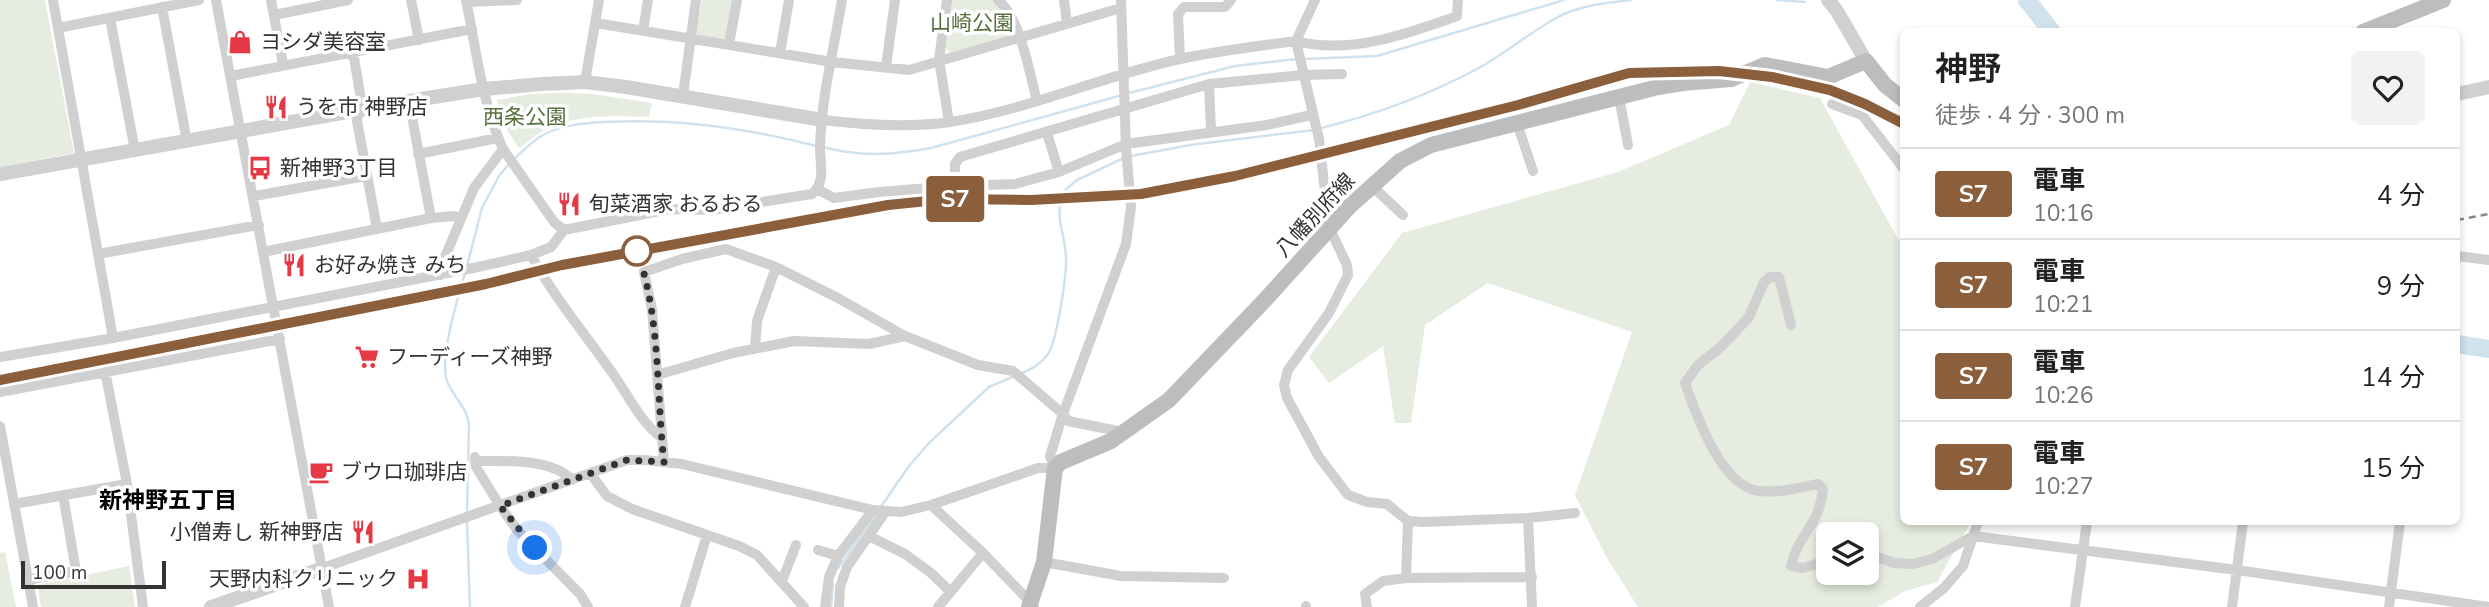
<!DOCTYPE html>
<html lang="ja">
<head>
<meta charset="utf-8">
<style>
	:root { --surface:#fff; --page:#f2f2f2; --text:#222; --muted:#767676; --line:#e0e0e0 }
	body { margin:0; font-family:"Nunito Sans","Noto Sans JP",sans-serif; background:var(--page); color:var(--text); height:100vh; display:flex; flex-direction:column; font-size:26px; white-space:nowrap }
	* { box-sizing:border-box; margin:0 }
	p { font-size:23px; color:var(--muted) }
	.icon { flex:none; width:38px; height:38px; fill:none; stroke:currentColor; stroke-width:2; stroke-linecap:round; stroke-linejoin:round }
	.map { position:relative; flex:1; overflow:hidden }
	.panel { position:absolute; left:1900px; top:28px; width:560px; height:497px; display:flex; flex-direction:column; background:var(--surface); border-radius:10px; box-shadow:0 4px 10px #0003 }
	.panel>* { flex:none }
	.badge { padding:0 14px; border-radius:5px; font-size:24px; line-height:46px }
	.fabs { position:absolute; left:1816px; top:522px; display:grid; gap:14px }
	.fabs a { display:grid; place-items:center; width:63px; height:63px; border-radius:10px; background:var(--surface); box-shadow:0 4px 10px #0003; font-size:35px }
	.scale { position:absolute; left:21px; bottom:18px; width:145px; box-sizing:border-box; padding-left:7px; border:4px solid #333; border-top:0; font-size:19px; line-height:24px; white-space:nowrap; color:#333; -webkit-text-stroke:5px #fff; paint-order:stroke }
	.you { position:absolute; width:35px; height:35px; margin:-18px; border:5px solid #fff; border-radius:50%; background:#1a73e8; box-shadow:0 0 0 10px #1a73e833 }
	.map>.badge { position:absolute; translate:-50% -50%; box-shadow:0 0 0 4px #fff }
	.round { display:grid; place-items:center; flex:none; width:74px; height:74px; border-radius:10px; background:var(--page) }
	.summary { display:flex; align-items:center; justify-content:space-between; height:119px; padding:0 35px }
	h1 { font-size:33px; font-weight:600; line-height:52px }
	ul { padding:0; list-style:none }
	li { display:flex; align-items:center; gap:21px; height:91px; padding:0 35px; border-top:2px solid var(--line) }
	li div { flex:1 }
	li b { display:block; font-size:26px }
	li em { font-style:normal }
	li .badge { min-width:77px; font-weight:700; text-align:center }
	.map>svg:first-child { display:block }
	.green { fill:#e6ecdf; fill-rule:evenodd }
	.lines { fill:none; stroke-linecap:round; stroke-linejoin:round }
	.stream { stroke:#cfe2ee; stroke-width:2.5 }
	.river { stroke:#cfe2ee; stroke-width:18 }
	.minor { stroke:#d0d0d0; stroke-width:10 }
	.tertiary { stroke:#d0d0d0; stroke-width:14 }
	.secondary { stroke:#bdbdbd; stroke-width:16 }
	.rail { stroke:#888; stroke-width:2.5; stroke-dasharray:7 5; stroke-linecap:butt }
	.line-casing { stroke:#fff; stroke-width:16 }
	.line { stroke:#8b5e3c; stroke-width:10 }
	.walk { stroke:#333; stroke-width:7; stroke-dasharray:0 12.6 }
	.stop-dot { fill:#fff; stroke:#8b5e3c; stroke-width:3.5 }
	.labels { text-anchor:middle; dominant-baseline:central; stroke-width:7; stroke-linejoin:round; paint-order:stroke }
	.park-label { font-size:21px; fill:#56703f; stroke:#fff }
	.poi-label { font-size:21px; fill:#333; stroke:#fff; text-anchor:start }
	.street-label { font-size:21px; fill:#333; stroke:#fff }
	.neighbourhood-label { font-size:23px; font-weight:bold; fill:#000; stroke:#fff }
</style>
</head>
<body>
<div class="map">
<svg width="2489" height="607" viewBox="0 0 2489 607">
	<rect width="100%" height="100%" fill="#fff"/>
	<path class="green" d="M 0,0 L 45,0 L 74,153 L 0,167 Z
		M 702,0 L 735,0 L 728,39 L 700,39 L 696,33 Z
		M 951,0 L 994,0 L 1014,30 L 1009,37 L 950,53 L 946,48 Z
		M 1750,82 L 1820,98 L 1904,250 L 1904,522 L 1971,522 L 1937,582 L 1905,591 L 1878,607 L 1638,607 L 1608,560 L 1575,495 L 1632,332 L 1488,283 L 1425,325 L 1411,423 L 1395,423 L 1383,346 L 1329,383 L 1309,357 L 1402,233 L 1618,172 L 1729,125 ZM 1829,534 L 1867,534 L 1867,572 L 1829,572 Z
		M 561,93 L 592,94 L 652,103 L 649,117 C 615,116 572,113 541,132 C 534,136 526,143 519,148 L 505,127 L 497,100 L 530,94 Z
		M 5,552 L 16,607 L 0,607 L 0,553 Z
		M 129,566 L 135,607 L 41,607 L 38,589 L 42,584 Z"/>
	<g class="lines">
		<path class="stream" d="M 1777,0 L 1805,2
			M 1304,59 L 1377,56 L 1564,0
			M 1129,93 L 1235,66 L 1297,59
			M 1321,128 C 1374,115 1428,95 1477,69 C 1505,54 1530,32 1558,17 C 1580,5 1607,3 1631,0
			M 823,147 C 860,157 893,155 931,148 L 1119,96
			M 1131,156 L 1190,145 L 1314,130
			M 514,159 C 523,151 532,141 543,135 C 561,125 584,123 605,122 C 676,118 747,128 816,146
			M 467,266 L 482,208 L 499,176 L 509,164
			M 465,273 C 458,297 439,359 447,381 C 453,397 467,407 469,424 L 467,512
			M 1022,373 C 1032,369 1042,363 1048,354 C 1057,341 1067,273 1066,257 C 1065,232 1054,218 1063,192 L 1077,180 L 1124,158
			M 880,508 L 909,466 L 929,443 L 989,387 L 1012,377
			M 467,522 L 470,607
			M 838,568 L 877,514
			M 831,607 L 833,584"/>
		<path class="river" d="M 2027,0 L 2052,32
			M 2457,344 L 2489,349"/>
		<path class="minor" d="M 53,0 L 113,338
			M 216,0 L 329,607
			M 271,0 L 283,64
			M 411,0 L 419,40
			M 466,0 C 476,49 482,103 503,149 L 554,222 L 564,230 L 670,209 L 711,210 L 812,194 C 826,182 820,165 820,148 C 821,99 834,48 842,0
			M 947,0 L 939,60 L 949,122
			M 998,0 C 1021,19 1029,72 1037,101
			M 1064,0 L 1067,23
			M 1315,0 L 1296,41 L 1319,139 L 1329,227 L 1347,265 L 1348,275 L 1329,313 L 1288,370 L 1284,385 L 1287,398 L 1319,457 L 1348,495 L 1367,502 L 1387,504 L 1408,521 L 1423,522 L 1528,518 L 1532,607
			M 466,2 L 517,0
			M 162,7 L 187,142
			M 274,15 L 348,0
			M 110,18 L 135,151
			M 596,23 L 832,62 L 909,70 L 1121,8
			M 58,28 L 199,0
			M 643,31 L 648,0
			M 729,44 L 737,0
			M 353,52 L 361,99 L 357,121 L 377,229
			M 780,53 L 789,0
			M 1180,59 L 1178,14 L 1184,7 L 1225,7 L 1231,0
			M 886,67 L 895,0
			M 231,76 L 472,29
			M 585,82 L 599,0
			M 1209,84 L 1211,131
			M 683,95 L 696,0
			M 1619,97 L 1628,145
			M 409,101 L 431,218
			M 1832,104 L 1862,115 L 1904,169
			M 823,120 C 864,125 908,128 950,122 C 1029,110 1102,76 1180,59 C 1218,51 1257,46 1296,41 C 1349,55 1407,34 1457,16 L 1458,0
			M 1517,123 L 1533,171
			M 1047,133 L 1059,172
			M 418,154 L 498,138
			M 955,186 L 955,164 L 960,157 L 1209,84 L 1303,75 L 1342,74
			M 1372,186 L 1403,215
			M 817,189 L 834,198 L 879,192 L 955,186 L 1015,184 L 1059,172 L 1126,144 L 1267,125 L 1311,115
			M 254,196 L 366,176
			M 263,252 L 431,218 L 454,216 L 460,218
			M 98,254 L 259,225
			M 531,255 C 554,297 585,334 613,374 C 629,396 640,422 662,438
			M 2457,256 L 2489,260
			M 441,275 L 442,264 L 474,188 L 503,149
			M 1791,325 L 1779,277 L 1770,277 L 1764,282 L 1749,317 L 1722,346 L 1698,365 L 1685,383 C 1696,414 1721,487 1759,491 C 1779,493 1799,488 1818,484 L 1823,489 C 1820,525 1797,536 1791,566 L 1803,568 L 1829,560
			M 755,349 L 757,321 L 776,267 L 836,297 L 905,336 L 978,365 L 1013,371 L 1063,414 L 1068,421 L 1123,432
			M 0,357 L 113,338 L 478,267 L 531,255 L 551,247 L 564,230
			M 105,371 L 127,484 L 143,607
			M 657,375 L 733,353 L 794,341 L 869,344 L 905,336
			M 0,392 L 280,339
			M 0,426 L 33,607
			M 475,457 L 476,467 L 500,506 L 518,531 L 580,594 L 588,607
			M 475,461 C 504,461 552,458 572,480
			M 664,462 L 652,309 L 644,272 L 682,259 L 726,249 L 776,267
			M 590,473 L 607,496 L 632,509 L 739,546 L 757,555 L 804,607
			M 14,504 L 127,484
			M 931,505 L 983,553 L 1034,606
			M 1528,518 L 1575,513
			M 1408,521 L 1406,578 L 1532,577
			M 869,536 L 905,554 L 931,573 L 951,592
			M 818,550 L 838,556
			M 1867,553 L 1894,563 L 1913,564 L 1932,559 L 1973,536 L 2237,570 L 2489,607
			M 1044,562 L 1121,576 L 1224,578
			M 323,568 L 627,460 L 645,460 L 682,464 L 873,510 L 901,512 L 931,505 L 1038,468 L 1055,468 L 1050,456 L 1063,414 L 1126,244 L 1131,207 L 1126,148 L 1121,0
			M 28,580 L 76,571 L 63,495
			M 782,581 L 796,545
			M 1306,606 L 1306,607
			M 685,607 L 707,535
			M 825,607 L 829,577 L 838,556 L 873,510
			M 839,607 L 840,587 L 847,567 L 886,511
			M 938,607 L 983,553
			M 1367,607 L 1365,594 L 1383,581 L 1406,578
			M 1920,607 L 1944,588 L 1963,566 L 1978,522
			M 2075,607 L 2087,522
			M 2232,607 L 2243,522
			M 2389,607 L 2400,522"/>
		<path class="tertiary" d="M 1828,0 L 1837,11 L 1866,61
			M 2457,94 L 2489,87
			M 0,174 L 409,101 L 484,89 L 542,84 L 585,82 L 626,87 L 823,120
			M 211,607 L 323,568"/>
		<path class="secondary" d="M 2363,32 L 2443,0
			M 1029,607 L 1044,562 L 1055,468 L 1061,462 L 1111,441 L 1169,400 L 1264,301 L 1350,206 L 1400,161 L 1431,145 L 1658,87 L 1683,83 L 1731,79 L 1765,65 L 1828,77 L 1866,61 L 1885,85 L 1904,100"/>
		<path class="rail" d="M 2457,220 L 2489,214
			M 0,380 L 278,324 L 845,217 L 943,205 L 1141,194 L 1235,176 L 1519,105 L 1629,73 L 1719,71 L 1772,77 L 1830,90 L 1865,104 L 1904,124"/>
	</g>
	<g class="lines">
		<g class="line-casing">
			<path id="line" d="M 0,380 L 486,284 L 562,265 L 888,205 L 947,199 L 1031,200 L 1141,194 L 1235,176 L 1518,105 L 1629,73 L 1719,71 L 1772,77 L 1830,90 L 1865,104 L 1904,124"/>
		</g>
		<use href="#line" class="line"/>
		<path class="walk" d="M 535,548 L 500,506 L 627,460 L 664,462 C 656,392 661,318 637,251"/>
	</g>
	<defs>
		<g id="shop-bare" transform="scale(1.89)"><path d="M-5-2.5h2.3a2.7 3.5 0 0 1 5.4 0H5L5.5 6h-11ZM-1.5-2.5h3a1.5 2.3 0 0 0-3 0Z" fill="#e63946" stroke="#fff" stroke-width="2.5" paint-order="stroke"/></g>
		<g id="restaurant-bare" transform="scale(1.89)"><path d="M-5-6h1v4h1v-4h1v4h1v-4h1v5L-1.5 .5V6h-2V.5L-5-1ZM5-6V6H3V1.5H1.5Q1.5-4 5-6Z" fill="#e63946" stroke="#fff" stroke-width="2.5" paint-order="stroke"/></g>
		<g id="bus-bare" transform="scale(1.89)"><path d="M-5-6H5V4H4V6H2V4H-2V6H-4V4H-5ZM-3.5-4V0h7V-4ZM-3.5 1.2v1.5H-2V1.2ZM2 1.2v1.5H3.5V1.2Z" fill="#e63946" stroke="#fff" stroke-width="2.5" paint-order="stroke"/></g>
		<g id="supermarket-bare" transform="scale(1.89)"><path d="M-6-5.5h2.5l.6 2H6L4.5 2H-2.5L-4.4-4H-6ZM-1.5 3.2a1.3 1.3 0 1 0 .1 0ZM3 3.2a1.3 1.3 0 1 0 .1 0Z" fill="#e63946" stroke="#fff" stroke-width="2.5" paint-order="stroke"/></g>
		<g id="cafe-bare" transform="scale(1.89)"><path d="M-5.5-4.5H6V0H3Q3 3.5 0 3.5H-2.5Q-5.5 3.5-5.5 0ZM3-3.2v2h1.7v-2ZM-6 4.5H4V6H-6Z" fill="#e63946" stroke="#fff" stroke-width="2.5" paint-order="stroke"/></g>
		<g id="hospital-bare" transform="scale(1.89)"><path d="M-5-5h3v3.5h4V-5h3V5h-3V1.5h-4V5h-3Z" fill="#e63946" stroke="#fff" stroke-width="2.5" paint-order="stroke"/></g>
	</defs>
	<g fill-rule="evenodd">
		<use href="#shop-bare" x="240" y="42"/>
		<use href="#restaurant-bare" x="276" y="107"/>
		<use href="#bus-bare" x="260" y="168"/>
		<use href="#restaurant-bare" x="569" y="204"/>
		<use href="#restaurant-bare" x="294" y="265"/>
		<use href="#supermarket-bare" x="367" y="357"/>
		<use href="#cafe-bare" x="321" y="472"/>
		<use href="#restaurant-bare" x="363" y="532"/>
		<use href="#hospital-bare" x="418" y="579"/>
	</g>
	<circle class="stop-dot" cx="637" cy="251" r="14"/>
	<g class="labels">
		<g class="park-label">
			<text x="972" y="23">山崎公園</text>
			<text x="525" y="117">西条公園</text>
		</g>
		<g class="poi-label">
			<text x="260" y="42">ヨシダ美容室</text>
			<text x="296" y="107">うを市 神野店</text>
			<text x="280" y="168">新神野3丁目</text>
			<text x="589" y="204">旬菜酒家 おるおる</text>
			<text x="314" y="265">お好み焼き みち</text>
			<text x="387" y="357">フーディーズ神野</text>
			<text x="341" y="472">ブウロ珈琲店</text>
			<text x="343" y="532" text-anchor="end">小僧寿し 新神野店</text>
			<text x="398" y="579" text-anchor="end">天野内科クリニック</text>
		</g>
		<g class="street-label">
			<text transform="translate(1315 215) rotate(-47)">八幡別府線</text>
		</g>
		<g class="neighbourhood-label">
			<text x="168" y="500">新神野五丁目</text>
		</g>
	</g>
</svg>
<div class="fabs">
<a><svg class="icon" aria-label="layers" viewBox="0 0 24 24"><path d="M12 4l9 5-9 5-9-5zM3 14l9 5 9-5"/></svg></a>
</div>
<div class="scale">100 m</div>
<div class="you" style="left:535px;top:548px"></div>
<b class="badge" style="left:955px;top:199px;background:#8b5e3c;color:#fff">S7</b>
<section class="panel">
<div class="summary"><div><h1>神野</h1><p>徒歩 · 4 分 · 300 m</p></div><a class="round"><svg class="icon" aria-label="heart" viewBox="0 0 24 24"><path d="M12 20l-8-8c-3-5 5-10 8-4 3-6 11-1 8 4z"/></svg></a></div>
<ul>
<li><span class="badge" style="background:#8b5e3c;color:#fff">S7</span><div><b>電車</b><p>10:16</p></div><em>4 分</em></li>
<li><span class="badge" style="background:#8b5e3c;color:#fff">S7</span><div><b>電車</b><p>10:21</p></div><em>9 分</em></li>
<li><span class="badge" style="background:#8b5e3c;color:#fff">S7</span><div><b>電車</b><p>10:26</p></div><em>14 分</em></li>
<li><span class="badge" style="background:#8b5e3c;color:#fff">S7</span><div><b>電車</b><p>10:27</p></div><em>15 分</em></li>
</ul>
</section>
</div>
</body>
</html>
